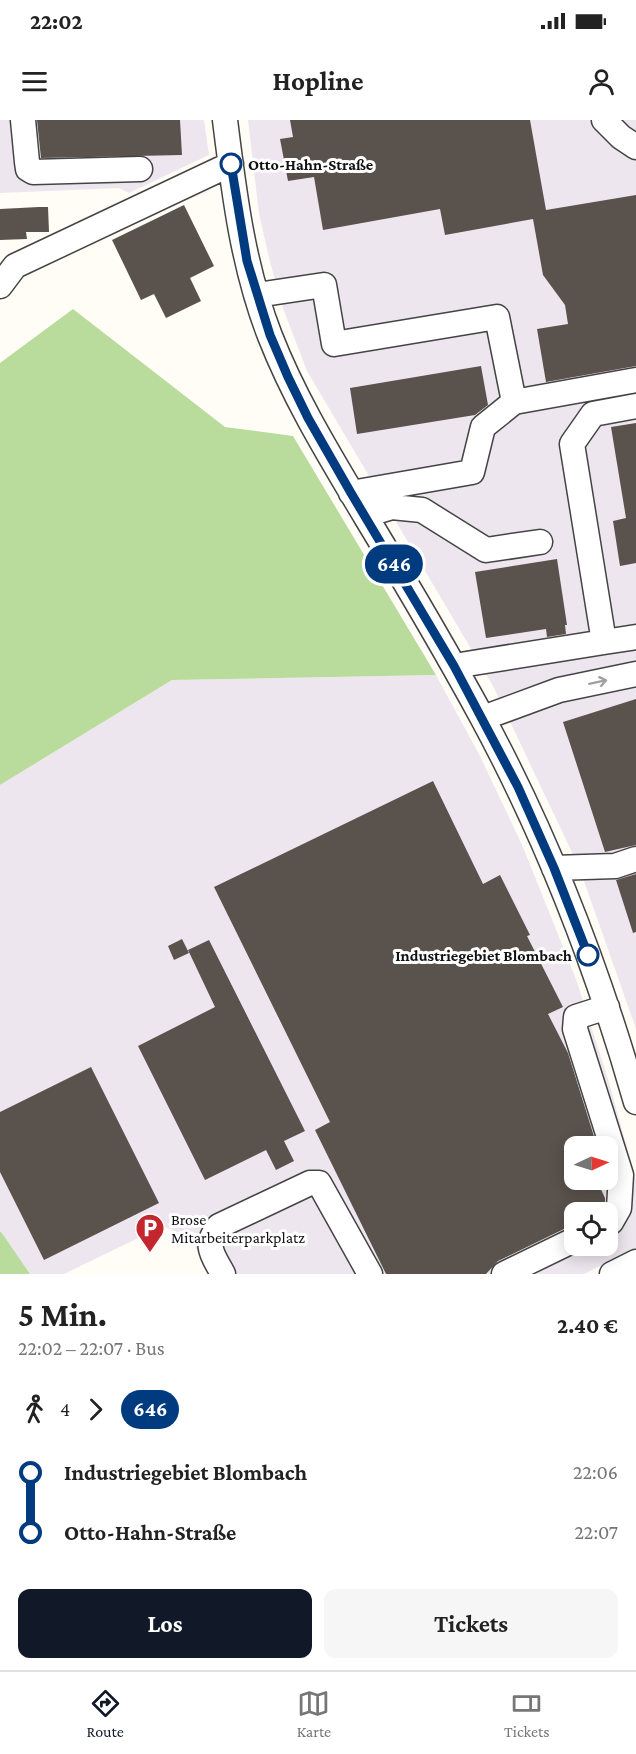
<!DOCTYPE html>
<html lang="de">
<head>
<meta charset="utf-8">
<style>
	:root { --surface:#fff; --page:#f6f6f6; --text:#222; --muted:#767676; --line:#e0e0e0; --accent:#111827 }
	body { margin:0; font-family:"Crimson Pro",serif; background:var(--page); color:var(--text); height:100vh; display:flex; flex-direction:column; font-size:22px; white-space:nowrap }
	* { box-sizing:border-box; margin:0 }
	p { font-size:20px; color:var(--muted) }
	.icon { flex:none; width:33px; height:33px; fill:none; stroke:currentColor; stroke-width:2; stroke-linecap:round; stroke-linejoin:round }
	.map { position:relative; height:1154px; overflow:hidden }
	.panel { display:flex; flex-direction:column; background:var(--surface); flex:1 }
	.panel>* { flex:none }
	.badge { padding:0 12px; border-radius:20px; font-size:21px; line-height:39px }
	.needle { width:39px; rotate:86deg }
	.controls { position:absolute; left:564px; top:1016px; display:grid; gap:12px }
	.controls a { display:grid; place-items:center; width:54px; height:54px; border-radius:12px; background:var(--surface); box-shadow:0 3px 15px #0003; font-size:30px }
	.map>.badge { position:absolute; translate:-50% -50%; box-shadow:0 0 0 3px #fff }
	.legs { display:flex; align-items:center; gap:9px; height:66px; padding:0 18px; font-size:20px }
	.legs p { margin-inline-start:auto }
	.summary { display:flex; align-items:center; justify-content:space-between; height:102px; padding:0 18px }
	h1 { font-size:33px; font-weight:700; line-height:45px }
	.primary-button { display:flex; gap:12px; margin-top:auto; padding:12px 18px }
	.primary-button a { flex:1; height:69px; border-radius:12px; background:var(--accent); color:#fff; font-size:24px; font-weight:700; line-height:69px; text-align:center }
	.primary-button a+a { background:var(--page); color:var(--text) }
	ul { padding:0 18px; list-style:none }
	li { display:flex; align-items:center; gap:21px; height:60px; font-size:22px }
	li i { display:grid; place-items:center; width:9px; height:100%; margin:0 8px; background:currentColor }
	li i::after { content:''; width:15px; height:15px; margin:-8px; border:4px solid; border-radius:50%; background:var(--surface) }
	li p { margin-inline-start:auto }
	li:first-child i { background:linear-gradient(#0000 50%,currentColor 0) }
	li:last-child i { background:linear-gradient(currentColor 50%,#0000 0) }
	.status { display:flex; justify-content:space-between; align-items:center; height:42px; padding:0 30px; background:var(--surface); direction:ltr }
	.status svg { height:16px; fill:currentColor }
	header { display:flex; justify-content:space-between; align-items:center; height:78px; padding:0 18px; background:var(--surface); font-size:27px; font-weight:700 }
	.dock { display:flex; justify-content:space-around; align-items:center; height:84px; border-top:2px solid var(--line); background:var(--surface); font-size:16px; color:var(--muted) }
	.dock a { display:grid; justify-items:center; gap:3px }
	.dock .current { color:var(--accent) }
	.map>svg:first-child { display:block }
	.industrial { fill:#eee6ef; fill-rule:evenodd }
	.forest { fill:#b9dc9c }
	.building { fill:#5a524d }
	.lines { fill:none; stroke-linecap:round; stroke-linejoin:round }
	.minor-casing { stroke:#444; stroke-width:27 }
	.minor { stroke:#fff; stroke-width:24 }
	.oneway { stroke:#a0a0a0 }
	.line-1-casing { stroke:#fff; stroke-width:14 }
	.line-1 { stroke:#003b80; stroke-width:9 }
	.stop-1-dot { fill:#fff; stroke:#003b80; stroke-width:3 }
	.labels { text-anchor:middle; dominant-baseline:central; stroke-width:6; stroke-linejoin:round; paint-order:stroke }
	.stop-label { font-size:16px; font-weight:bold; fill:#111; stroke:#fff; text-anchor:start }
	.poi-label { font-size:16px; fill:#111; stroke:#fff; text-anchor:start }
</style>
</head>
<body>
<div class="status"><b>22:02</b><svg viewBox="0 0 49 12"><path d="M0 12V9h3v3zM5 12V6h3v6zM10 12V3h3v9zM15 12V0h3v12zM26 1h20v11H26zM47 4h2v5h-2z"/></svg></div>
<header><svg class="icon" aria-label="menu" viewBox="0 0 24 24"><path d="M4 6h16M4 12h16M4 18h16"/></svg>Hopline<svg class="icon" aria-label="person" viewBox="0 0 24 24"><circle cx="12" cy="8" r="4"/><path d="M4 21q1-7 8-7t8 7"/></svg></header>
<div class="map">
<svg width="636" height="1154" viewBox="0 0 636 1154">
	<rect width="100%" height="100%" fill="#fffdf5"/>
	<path class="industrial" d="M 0,0 L 204,0 L 209,35 L 129,73 L 119,68 L 0,73 Z
		M 248,0 L 636,0 L 636,909 L 579,747 L 493,566 L 307,251 L 284,191 L 270,142 L 259,94 Z
		M 436,555 L 480,636 L 523,727 L 576,859 L 609,962 L 636,1061 L 636,1128 L 584,1154 L 209,1154 L 191,1118 L 163,1106 L 64,1154 L 30,1154 L 0,1111 L 0,665 L 172,560 ZM 574,1026 L 608,1026 L 608,1059 L 574,1059 ZM 574,1092 L 608,1092 L 608,1125 L 574,1125 Z"/>
	<path class="forest" d="M 73,189 L 225,307 L 293,316 L 436,555 L 172,560 L 0,665 L 0,243 Z
		M 0,1111 L 4,1116 L 30,1154 L 0,1154 Z"/>
	<path class="building" d="M 37,0 L 180,0 L 182,35 L 41,38 Z
		M 290,0 L 530,0 L 546,90 L 636,75 L 636,246 L 546,262 L 537,209 L 568,204 L 565,185 L 543,155 L 533,99 L 445,115 L 440,89 L 323,110 L 314,57 L 288,61 L 280,19 L 293,17 Z
		M 184,85 L 214,146 L 190,158 L 201,181 L 166,198 L 154,174 L 141,180 L 112,120 Z
		M 39,87 L 48,87 L 49,112 L 26,112 L 27,119 L 0,120 L 0,89 Z
		M 481,246 L 488,285 L 475,295 L 357,314 L 350,268 Z
		M 636,303 L 636,443 L 620,446 L 613,401 L 626,398 L 611,307 Z
		M 557,439 L 567,505 L 565,505 L 566,514 L 547,517 L 546,509 L 486,518 L 475,452 Z
		M 636,579 L 636,725 L 605,732 L 563,602 Z
		M 433,661 L 483,764 L 500,755 L 530,815 L 527,816 L 563,887 L 548,894 L 568,933 L 597,1026 L 574,1026 L 574,1059 L 596,1059 L 605,1078 L 605,1084 L 600,1092 L 574,1092 L 574,1106 L 568,1107 L 498,1141 L 486,1154 L 386,1154 L 315,1010 L 330,1002 L 214,767 Z
		M 636,754 L 636,812 L 633,813 L 616,760 Z
		M 182,819 L 189,833 L 174,840 L 168,826 Z
		M 209,820 L 305,1011 L 284,1021 L 294,1041 L 276,1050 L 266,1030 L 205,1060 L 138,926 L 215,887 L 188,830 Z
		M 91,947 L 159,1083 L 44,1140 L 0,1052 L 0,992 Z"/>
	<g class="lines">
		<g class="minor-casing">
			<path id="minor" d="M 23,0 L 27,42 L 28,49 L 33,52 L 140,49
				M 225,0 C 234,73 243,147 270,216 C 295,280 331,338 366,397 C 406,463 445,529 482,597 C 548,719 598,849 636,982
				M 604,0 L 621,17 L 636,27
				M 0,166 L 15,146 L 231,44
				M 257,175 L 324,165 L 334,224 L 497,197 L 514,282 L 483,307 L 472,352 L 351,373
				M 514,282 L 636,260
				M 365,395 L 392,387 L 422,390 L 486,430 L 540,422
				M 604,522 L 636,517
				M 454,546 L 604,522 L 572,324 L 593,294 L 636,286
				M 483,598 L 559,570 L 636,554
				M 554,748 L 615,746 L 636,739
				M 607,887 L 576,897 L 575,909 L 621,1055 L 619,1088 L 611,1102 L 608,1104
				M 223,1154 C 213,1135 203,1126 219,1106 L 310,1063 L 319,1063 L 370,1154
				M 504,1154 L 574,1120
				M 612,1154 L 636,1142"/>
		</g>
		<use href="#minor" class="minor"/>
	</g>
	<defs><path id="oneway-shaft" d="M-6 0H5M1.5-3L5.5 0L1.5 3" fill="none" stroke-width="1.6" stroke-linecap="round" stroke-linejoin="round" transform="scale(1.5)"/></defs>
	<use class="oneway" href="#oneway-shaft" transform="translate(598 562) rotate(-12)"/>
	<g class="lines">
		<g class="line-1-casing">
			<path id="line-1" d="M 231,44 L 247,141 L 270,215 L 288,257 L 308,298 L 351,373 L 454,546 L 518,667 L 554,748 L 588,835"/>
		</g>
		<use href="#line-1" class="line-1"/>
	</g>
	<defs>
		<g id="parking-pin" transform="scale(1.5)"><path d="M0 17L-7.5 6A9.5 9.5 0 1 1 7.5 6Z" fill="#c4262e" stroke="#fff"/><path d="M-3.5-5.5H1a3.5 3.5 0 0 1 0 7H-1V5.5H-3.5ZM-1-3.4V-.6H.8a1.4 1.4 0 0 0 0-2.8Z" fill="#fff"/></g>
	</defs>
	<g fill-rule="evenodd">
		<use href="#parking-pin" x="150" y="1108"/>
	</g>
	<g class="stop-1-dot">
		<circle cx="231" cy="44" r="10"/>
		<circle cx="588" cy="835" r="10"/>
	</g>
	<g class="labels">
		<g class="stop-label">
			<text x="248" y="44">Otto-Hahn-Straße</text>
			<text x="572" y="835" text-anchor="end">Industriegebiet Blombach</text>
		</g>
		<g class="poi-label">
			<text x="171" y="1099">Brose<tspan x="171" dy="18">Mitarbeiterparkplatz</tspan></text>
		</g>
	</g>
</svg>
<div class="controls">
<a><svg class="needle" viewBox="-14 -14 28 28"><path d="M0-13l5 13h-10z" fill="#e53935"/><path d="M0 13l5-13h-10z" fill="#767676"/></svg></a>
<a><svg class="icon" aria-label="locate" viewBox="0 0 24 24"><circle cx="12" cy="12" r="6"/><path d="M12 2v4M12 18v4M2 12h4M18 12h4"/></svg></a>
</div>
<b class="badge" style="left:394px;top:444px;background:#003b80;color:#fff">646</b>
</div>
<section class="panel">
<div class="summary"><div><h1>5 Min.</h1><p>22:02 – 22:07 · Bus</p></div><b>2.40 €</b></div>
<div class="legs"><svg class="icon" aria-label="walk" viewBox="0 0 24 24"><circle cx="13" cy="4" r="2"/><path d="M13 8l-2 6 4 7M11 14l-3 7M7 12l3-4h3l4 4"/></svg>4<svg class="icon" aria-label="forward" viewBox="0 0 24 24"><path d="M9 5l7 7-7 7"/></svg><b class="badge" style="background:#003b80;color:#fff">646</b></div>
<ul>
<li><i style="color:#003b80"></i><b>Industriegebiet Blombach</b><p>22:06</p></li>
<li><i style="color:#003b80"></i><b>Otto-Hahn-Straße</b><p>22:07</p></li>
</ul>
<div class="primary-button"><a>Los</a><a>Tickets</a></div>
</section>
<nav class="dock">
<a class="current"><svg class="icon" aria-label="directions" viewBox="0 0 24 24"><path d="M12 3l9 9-9 9-9-9zM9 14v-3h6M13 9l2 2-2 2"/></svg>Route</a>
<a><svg class="icon" aria-label="map" viewBox="0 0 24 24"><path d="M3 6l6-2 6 2 6-2v14l-6 2-6-2-6 2zM9 4v14M15 6v14"/></svg>Karte</a>
<a><svg class="icon" aria-label="tickets" viewBox="0 0 24 24"><path d="M3 7h18v10H3zM15 7v10"/></svg>Tickets</a>
</nav>
</body>
</html>
